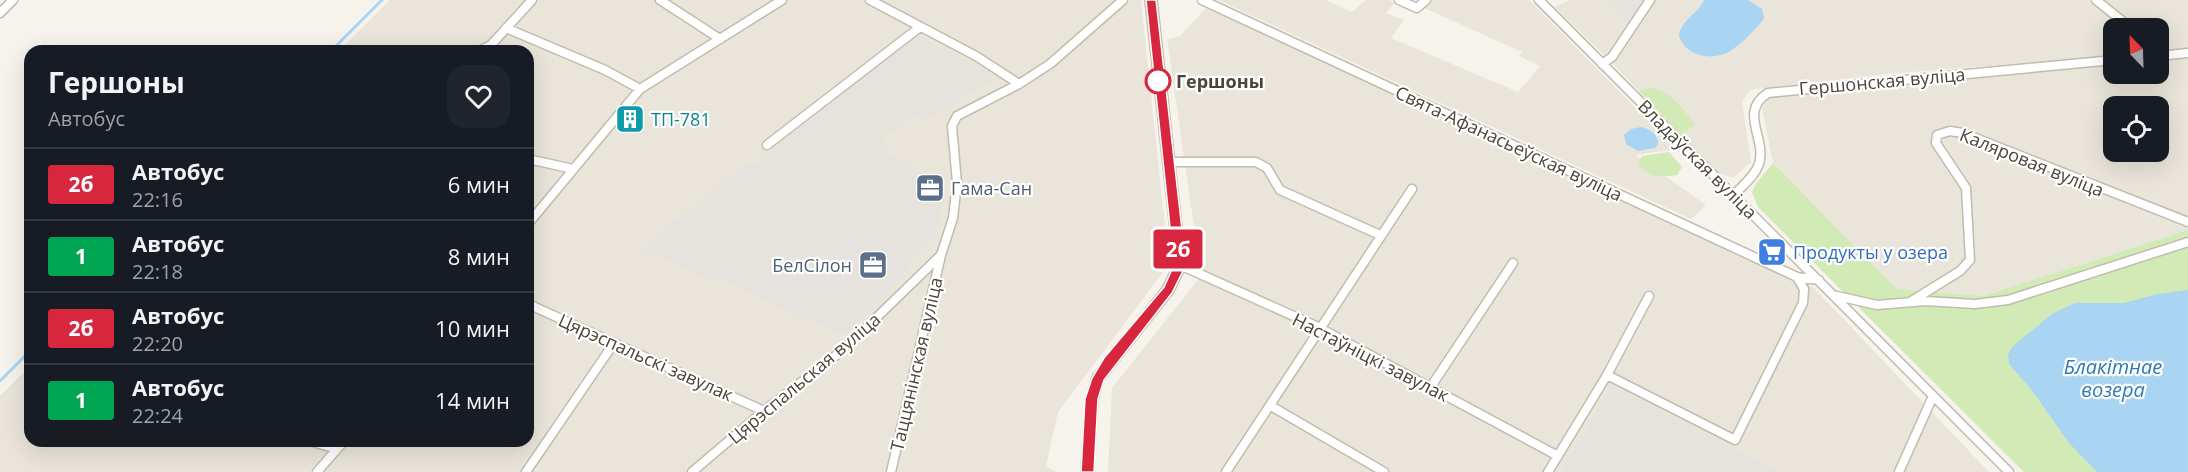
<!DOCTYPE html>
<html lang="ru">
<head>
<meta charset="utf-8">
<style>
	:root { --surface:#171b24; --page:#20242c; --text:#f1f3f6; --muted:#9ea1a6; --line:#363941 }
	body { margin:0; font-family:"Open Sans",sans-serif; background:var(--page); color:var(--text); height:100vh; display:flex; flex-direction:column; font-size:22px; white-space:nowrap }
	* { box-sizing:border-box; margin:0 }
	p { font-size:20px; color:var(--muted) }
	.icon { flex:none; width:33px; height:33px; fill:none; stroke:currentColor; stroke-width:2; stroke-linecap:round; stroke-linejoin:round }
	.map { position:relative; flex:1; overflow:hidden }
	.drawer { position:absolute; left:24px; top:45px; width:510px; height:402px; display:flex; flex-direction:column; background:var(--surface); border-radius:18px; box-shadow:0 6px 24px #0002 }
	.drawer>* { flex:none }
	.badge { padding:0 12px; border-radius:4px; font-size:21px; line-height:39px }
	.needle { width:39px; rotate:337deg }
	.controls { position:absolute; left:2103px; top:18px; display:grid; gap:12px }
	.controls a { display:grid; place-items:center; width:66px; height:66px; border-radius:12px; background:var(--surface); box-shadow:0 6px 24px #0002; font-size:30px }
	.map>.badge { position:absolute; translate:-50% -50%; box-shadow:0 0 0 3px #fff }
	.round { display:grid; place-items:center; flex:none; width:63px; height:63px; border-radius:18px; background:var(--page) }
	.head { display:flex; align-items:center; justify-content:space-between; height:102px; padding:0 24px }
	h1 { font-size:28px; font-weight:700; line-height:45px }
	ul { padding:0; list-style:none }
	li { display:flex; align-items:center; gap:18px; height:72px; padding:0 24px; border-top:2px solid var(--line) }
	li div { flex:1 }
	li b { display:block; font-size:22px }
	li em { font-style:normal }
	li .badge { min-width:66px; font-weight:700; text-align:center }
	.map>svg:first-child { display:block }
	.residential { fill:#eae5da; fill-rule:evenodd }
	.industrial { fill:#e6e2dd }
	.green { fill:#d2eab5 }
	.water { fill:#a9d4f2 }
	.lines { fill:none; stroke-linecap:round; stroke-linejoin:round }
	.stream { stroke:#a9d4f2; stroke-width:3 }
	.minor-casing { stroke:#c2bbae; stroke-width:11 }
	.tertiary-casing { stroke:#c2bbae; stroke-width:14 }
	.minor { stroke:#fff; stroke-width:8 }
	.tertiary { stroke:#fff; stroke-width:10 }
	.line { fill:#d7263d; stroke:#fff; stroke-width:1.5 }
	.stop-dot { fill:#fff; stroke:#d7263d; stroke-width:3 }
	.labels { text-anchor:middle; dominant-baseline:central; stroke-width:4.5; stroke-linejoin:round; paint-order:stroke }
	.stop-label { font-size:18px; font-weight:bold; fill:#4b4439; stroke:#fff; text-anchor:start }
	.street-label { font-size:18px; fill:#4b4439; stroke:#fff }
	.culture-label { font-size:18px; fill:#0d838f; stroke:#fff; text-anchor:start }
	.service-label { font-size:18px; fill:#4e5e75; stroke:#fff; text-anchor:start }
	.shop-label { font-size:18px; fill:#366cbe; stroke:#fff; text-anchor:start }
	.water-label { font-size:20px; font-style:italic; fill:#2e7ab2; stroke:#fff }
</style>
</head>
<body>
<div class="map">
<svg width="2188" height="472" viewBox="0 0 2188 472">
	<rect width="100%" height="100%" fill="#f6f3ec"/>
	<path class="residential" d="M 390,0 L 1141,0 L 1169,264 L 1058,412 L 1046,466 L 1056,472 L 0,472 L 0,396 L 30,366 L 30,441 L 528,441 L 528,51 L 339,51 Z
		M 1218,0 L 1326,0 L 1352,12 L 1366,0 L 1388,0 L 1395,3 L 1386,13 L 1404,20 L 1391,38 L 1518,92 L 1540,66 L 1519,56 L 1522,52 L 1422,7 L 1431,0 L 1529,0 L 1676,149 L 1635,155 L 1706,205 L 1691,219 Z
		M 1570,0 L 1600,0 L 1631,25 L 1609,56 L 1604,55 L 1554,7 Z
		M 1655,0 L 2089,0 L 2126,28 L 2114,28 L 2113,56 L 1887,74 L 1750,90 L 1742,102 L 1751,162 L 1733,178 L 1718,173 L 1613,64 Z
		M 2100,0 L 2188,0 L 2188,49 L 2159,52 L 2158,28 L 2136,28 L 2131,21 Z
		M 1206,8 L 1812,286 L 1989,472 L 1779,472 L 1612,385 L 1559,472 L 1108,472 L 1112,388 L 1201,276 L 1167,39 L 1180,36 Z
		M 2188,57 L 2188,230 L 1983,296 L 1897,289 L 1773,163 L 1762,108 L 1770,97 L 2113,64 L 2114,74 L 2158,74 L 2159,60 ZM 2114,106 L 2158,106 L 2158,152 L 2114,152 Z"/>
	<path class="industrial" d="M 1600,0 L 1646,0 L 1631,25 Z
		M 915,34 L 989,72 L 993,81 L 924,120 L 913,115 L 880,141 L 884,144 L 880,148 L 944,188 L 936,235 L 907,263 L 910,266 L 844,336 L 715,277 L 708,279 L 641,249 L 741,167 L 759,162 Z
		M 1612,385 L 1741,452 L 1779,472 L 1559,472 Z"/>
	<path class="green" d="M 1651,88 C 1670,91 1684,109 1695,125 L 1681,135 L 1639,91 Z
		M 1669,152 L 1682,167 L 1677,175 C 1661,177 1647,178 1638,163 L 1642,156 Z
		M 1773,163 L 1897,289 L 1983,296 L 2188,230 L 2188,472 L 2024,472 L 1758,207 L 1752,192 L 1755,185 Z"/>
	<path class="water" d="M 1704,0 L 1748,0 L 1762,9 L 1764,18 C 1759,27 1739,46 1730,51 C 1713,62 1684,56 1679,35 C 1683,18 1698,14 1704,0 Z
		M 1641,127 C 1650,129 1658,134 1658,144 L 1655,148 L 1638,151 L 1626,144 L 1624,135 L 1631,129 Z
		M 2188,290 L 2188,472 L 2097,472 L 2069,443 L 2031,389 L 2009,364 L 2008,355 L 2012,347 L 2052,314 L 2075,303 L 2124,303 L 2158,294 Z"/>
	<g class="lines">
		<path class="stream" d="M 331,51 L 382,0
			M 0,381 L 30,351"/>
		<g class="minor-casing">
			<path id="minor" d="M 660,0 L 720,39
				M 870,0 L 976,56 L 1019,84
				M 1202,0 L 1797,277 L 1819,280
				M 1399,0 L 1417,8 L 1426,0
				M 1539,0 L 2009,472
				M 2096,0 L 2131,28
				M 0,13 L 13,0
				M 506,28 L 605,70 L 640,89
				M 479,51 L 491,45 L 532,0
				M 2158,56 L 2188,53
				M 1602,64 L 1612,57 L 1650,0
				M 767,145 L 920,27
				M 528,159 L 573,169
				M 1167,162 L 1256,162 L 1267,168 L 1280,190 L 1380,235
				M 1735,194 C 1743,185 1755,176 1759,164 C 1767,139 1738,112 1768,93 L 2114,60
				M 528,224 L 640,89 L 782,0
				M 1180,265 L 1318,327 L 1558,456
				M 1837,296 L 1877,305 L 1925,301 L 1975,304 L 2008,300 L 2188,242
				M 1910,302 L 1960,271 L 1970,260 L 1966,188 L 1936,143 L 1937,135 L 1950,131 L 1963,133 L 2188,222
				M 528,304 L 764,411
				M 1607,375 L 1735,440 L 1803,303 L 1804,289 L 1797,277
				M 1430,388 L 1513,263
				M 1271,406 L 1384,472
				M 309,441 L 337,449
				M 317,472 L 344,441
				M 526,472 L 614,343
				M 692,472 L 764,411 L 843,350 L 940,256
				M 891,472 L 941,255 L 953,218 L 957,183 L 952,126 L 957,116 L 1019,84 L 1050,64 L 1123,0
				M 1226,472 L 1412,189
				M 1548,472 L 1607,375 L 1649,296
				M 1899,472 L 1933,396"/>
		</g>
		<g class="tertiary-casing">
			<path id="tertiary" d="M 1087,472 L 1092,399 L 1098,378 L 1168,290 L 1180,265 L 1151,0"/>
		</g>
		<use href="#minor" class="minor"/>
		<use href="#tertiary" class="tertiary"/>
	</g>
	<path class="line" d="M 1146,0 L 1156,0 L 1186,265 L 1172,293 L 1104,380 L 1098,399 L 1094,472 L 1081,472 L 1085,399 L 1092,378 L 1104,358 L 1164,287 L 1174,265 Z"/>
	<defs>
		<g id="building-square" transform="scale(1.5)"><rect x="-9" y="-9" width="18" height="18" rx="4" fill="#0f9aa8" stroke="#fff"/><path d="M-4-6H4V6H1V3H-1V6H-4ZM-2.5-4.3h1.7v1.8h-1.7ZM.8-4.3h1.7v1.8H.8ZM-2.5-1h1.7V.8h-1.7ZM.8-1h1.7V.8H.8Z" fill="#fff"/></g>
		<g id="office-square" transform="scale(1.5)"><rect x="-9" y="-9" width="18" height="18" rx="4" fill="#5c6f8a" stroke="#fff"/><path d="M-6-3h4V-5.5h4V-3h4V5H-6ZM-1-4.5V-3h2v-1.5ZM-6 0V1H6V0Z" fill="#fff"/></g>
		<g id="supermarket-square" transform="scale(1.5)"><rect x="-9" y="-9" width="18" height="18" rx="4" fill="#3f7fe0" stroke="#fff"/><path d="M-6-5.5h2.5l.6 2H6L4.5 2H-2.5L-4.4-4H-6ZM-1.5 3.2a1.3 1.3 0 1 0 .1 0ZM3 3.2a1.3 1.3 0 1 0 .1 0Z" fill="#fff"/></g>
	</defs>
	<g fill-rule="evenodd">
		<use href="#building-square" x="630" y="119"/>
		<use href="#office-square" x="930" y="188"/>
		<use href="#supermarket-square" x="1772" y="252"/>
		<use href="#office-square" x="873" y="265"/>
	</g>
	<circle class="stop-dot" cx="1158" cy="81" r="12"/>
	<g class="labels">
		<g class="stop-label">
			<text x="1176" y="81">Гершоны</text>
		</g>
		<g class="street-label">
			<text transform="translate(1882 81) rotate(-5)">Гершонская вуліца</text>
			<text transform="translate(1509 143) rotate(25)">Свята-Афанасьеўская вуліца</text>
			<text transform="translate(1698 159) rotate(45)">Владаўская вуліца</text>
			<text transform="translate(2032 162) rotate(22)">Каляровая вуліца</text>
			<text transform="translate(646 357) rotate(24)">Цярэспальскі завулак</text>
			<text transform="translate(1371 357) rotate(27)">Настаўніцкі завулак</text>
			<text transform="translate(916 364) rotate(-77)">Таццянінская вуліца</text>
			<text transform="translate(804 378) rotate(-40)">Цярэспальская вуліца</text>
		</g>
		<g class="culture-label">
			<text x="651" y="119">ТП-781</text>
		</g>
		<g class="service-label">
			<text x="951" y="188">Гама-Сан</text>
			<text x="852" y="265" text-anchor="end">БелСілон</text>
		</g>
		<g class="shop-label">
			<text x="1793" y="252">Продукты у озера</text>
		</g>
		<g class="water-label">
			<text x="2113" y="366">Блакітнае<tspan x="2113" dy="23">возера</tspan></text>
		</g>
	</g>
</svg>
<div class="controls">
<a><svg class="needle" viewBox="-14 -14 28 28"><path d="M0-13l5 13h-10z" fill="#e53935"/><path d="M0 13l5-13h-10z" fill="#9ea1a6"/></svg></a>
<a><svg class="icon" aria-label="locate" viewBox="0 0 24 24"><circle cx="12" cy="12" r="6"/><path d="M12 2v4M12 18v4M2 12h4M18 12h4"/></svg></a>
</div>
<b class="badge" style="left:1178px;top:249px;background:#d7263d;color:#fff">2б</b>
<section class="drawer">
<div class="head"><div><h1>Гершоны</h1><p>Автобус</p></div><a class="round"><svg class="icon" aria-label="heart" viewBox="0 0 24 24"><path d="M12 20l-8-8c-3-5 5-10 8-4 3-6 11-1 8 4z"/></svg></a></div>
<ul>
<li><span class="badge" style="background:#d7263d;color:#fff">2б</span><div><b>Автобус</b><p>22:16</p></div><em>6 мин</em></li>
<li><span class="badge" style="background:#00a651;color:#fff">1</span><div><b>Автобус</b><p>22:18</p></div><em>8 мин</em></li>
<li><span class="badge" style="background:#d7263d;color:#fff">2б</span><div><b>Автобус</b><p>22:20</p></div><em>10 мин</em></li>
<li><span class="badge" style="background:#00a651;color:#fff">1</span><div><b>Автобус</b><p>22:24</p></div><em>14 мин</em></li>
</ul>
</section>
</div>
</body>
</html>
